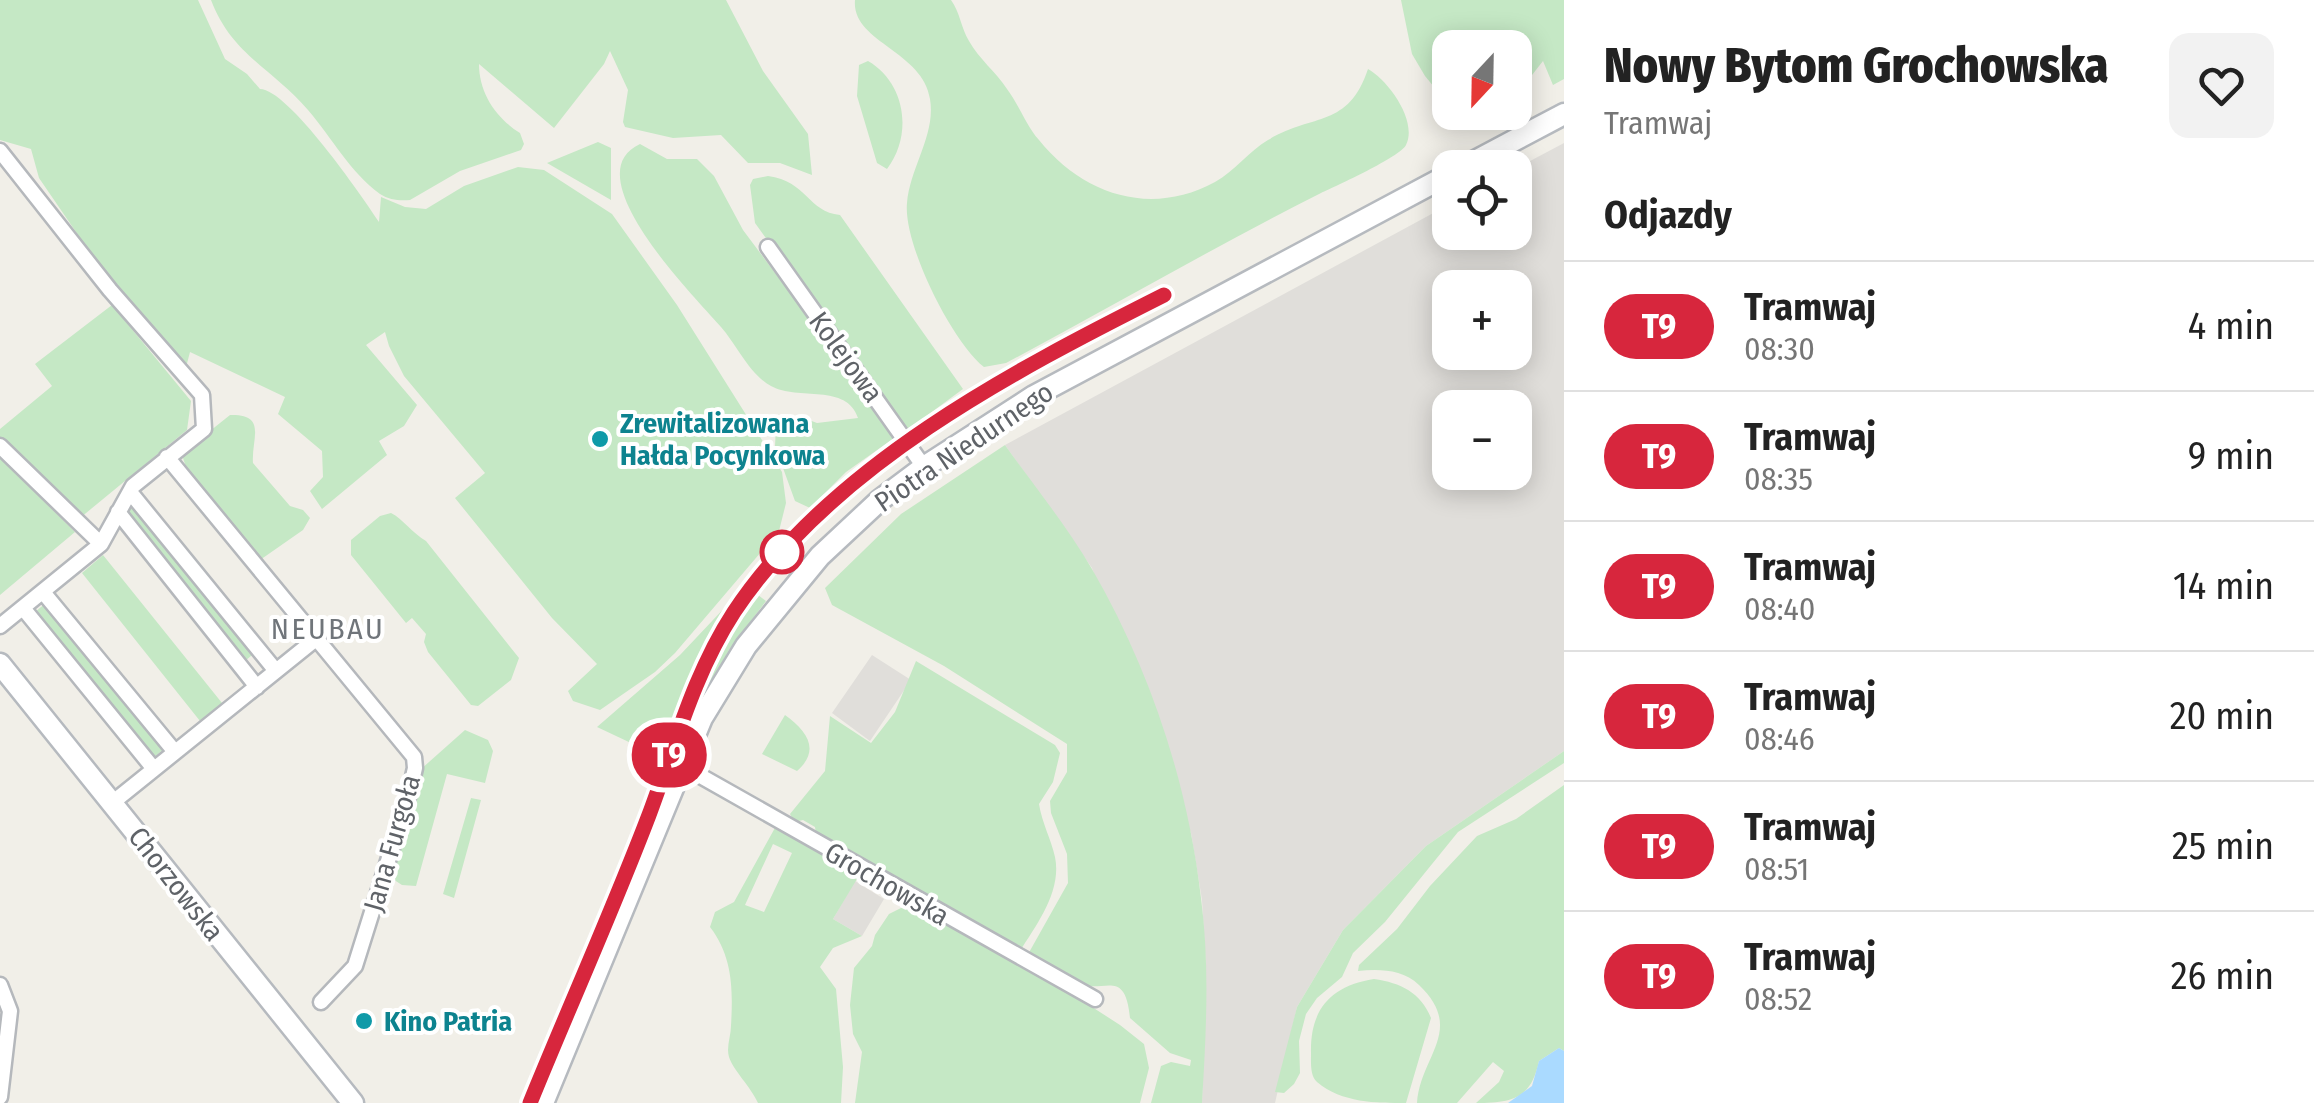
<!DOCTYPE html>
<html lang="pl">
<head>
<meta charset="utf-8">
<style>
	:root { --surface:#fff; --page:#f2f2f2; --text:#222; --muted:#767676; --line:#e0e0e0 }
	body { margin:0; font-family:"Fira Sans Condensed",sans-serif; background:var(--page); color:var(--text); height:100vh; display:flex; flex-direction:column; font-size:38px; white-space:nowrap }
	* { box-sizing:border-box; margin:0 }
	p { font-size:32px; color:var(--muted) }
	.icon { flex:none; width:55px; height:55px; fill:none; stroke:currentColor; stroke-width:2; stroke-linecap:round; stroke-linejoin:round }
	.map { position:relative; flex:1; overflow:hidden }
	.side { display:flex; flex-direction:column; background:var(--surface); width:750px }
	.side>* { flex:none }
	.badge { padding:0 20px; border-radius:32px; font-size:35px; line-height:65px }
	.needle { width:65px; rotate:202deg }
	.buttons { position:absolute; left:1432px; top:30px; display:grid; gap:20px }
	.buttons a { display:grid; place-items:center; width:100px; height:100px; border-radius:20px; background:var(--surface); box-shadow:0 5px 25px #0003; font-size:50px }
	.map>.badge { position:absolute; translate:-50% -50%; box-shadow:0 0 0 5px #fff }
	h2 { padding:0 40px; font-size:38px; line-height:90px }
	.round { display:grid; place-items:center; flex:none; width:105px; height:105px; border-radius:20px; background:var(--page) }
	.headline { display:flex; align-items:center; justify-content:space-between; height:170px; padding:0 40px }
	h1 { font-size:48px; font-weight:800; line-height:75px }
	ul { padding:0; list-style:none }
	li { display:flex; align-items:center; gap:30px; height:130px; padding:0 40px; border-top:2px solid var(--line) }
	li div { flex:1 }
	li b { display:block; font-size:38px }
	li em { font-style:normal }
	li .badge { min-width:110px; font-weight:700; text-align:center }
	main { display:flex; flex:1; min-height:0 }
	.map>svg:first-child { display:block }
	.industrial { fill:#e0deda; fill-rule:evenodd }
	.green { fill:#c5e8c5; fill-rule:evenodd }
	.water { fill:#aadaff }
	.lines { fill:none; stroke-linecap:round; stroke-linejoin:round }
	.street-casing { stroke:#b5b8bc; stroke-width:19 }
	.secondary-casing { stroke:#b6babf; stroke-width:25 }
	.street { stroke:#fff; stroke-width:14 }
	.secondary { stroke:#fff; stroke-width:20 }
	.tram { stroke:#b6b7b8; stroke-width:2.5 }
	.line-casing { stroke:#fff; stroke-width:22 }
	.line { stroke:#d7263d; stroke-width:15 }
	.culture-dot { fill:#0f9aa8; stroke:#fff; stroke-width:4 }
	.stop-dot { fill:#fff; stroke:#d7263d; stroke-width:5 }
	.labels { text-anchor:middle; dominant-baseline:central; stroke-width:8; stroke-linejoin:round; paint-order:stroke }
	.street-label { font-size:28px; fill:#5f6368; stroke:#fff }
	.culture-label { font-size:28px; font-weight:bold; fill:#0d838f; stroke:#fff; text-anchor:start }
	.neighbourhood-label { font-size:30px; letter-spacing:2.5px; fill:#70757a; stroke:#fff }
</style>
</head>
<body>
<main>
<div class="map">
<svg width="1564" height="1103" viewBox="0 0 1564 1103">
	<rect width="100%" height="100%" fill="#f1efe8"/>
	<path class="industrial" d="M 1564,143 L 1564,751 L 1426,846 L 1343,930 L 1297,1007 L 1275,1103 L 1202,1103 L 1206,968 L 1202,900 L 1191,833 L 1092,568 L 1005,445 L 1450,204 L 1450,232 L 1515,232 L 1515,169 ZM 1450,288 L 1515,288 L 1515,352 L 1450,352 ZM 1450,408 L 1515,408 L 1515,472 L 1450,472 Z
		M 872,655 L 911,680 L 870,741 L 832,713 Z
		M 855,881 L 884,899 L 862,936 L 833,919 Z"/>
	<path class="green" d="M 0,0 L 198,0 L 225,59 L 247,74 L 260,89 C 288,89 362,196 379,222 L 381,197 L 405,207 L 426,209 L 464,186 L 518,167 L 544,170 L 612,214 L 677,305 L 782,472 L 786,503 L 779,531 L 675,653 L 655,672 L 600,710 L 573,701 L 568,691 L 597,664 L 552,618 L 455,498 L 485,473 L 404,376 L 389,346 L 385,332 L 366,345 L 417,405 L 404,426 L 379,441 L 387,455 L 322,509 L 310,491 L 323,477 L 322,451 L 278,414 L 285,397 L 190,352 L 185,371 L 113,286 L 39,178 L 31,149 L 0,140 Z
		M 211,0 L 726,0 L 763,71 L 808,134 L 812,175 L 780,163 L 748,163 L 721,135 L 673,138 L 625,127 L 623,122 L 628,90 L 610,51 L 604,64 L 554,128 L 479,64 C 479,93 496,118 520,133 L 524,144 L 521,150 L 460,171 L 410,200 C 400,201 389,200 380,194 C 350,172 332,138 308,110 C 272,68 232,55 211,0 Z
		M 855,0 L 951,0 C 960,12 961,28 969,41 C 979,59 996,72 1007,89 C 1019,105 1026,125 1039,140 C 1083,195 1151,217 1215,182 C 1235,171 1249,151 1268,140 C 1312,113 1348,129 1368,69 C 1388,80 1418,121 1406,145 C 1400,157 1336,186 1321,193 C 1214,247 1111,307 1006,363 L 984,367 C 952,342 903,244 907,203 C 910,167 936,135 930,99 C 923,51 851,42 855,0 Z
		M 1401,0 L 1564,0 L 1564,79 L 1553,85 L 1543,61 L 1521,89 L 1515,92 L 1515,48 L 1450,48 L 1450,104 L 1448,104 L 1425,76 L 1412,54 Z
		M 868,61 C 906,83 913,135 887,169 L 877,163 L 857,96 L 859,65 Z
		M 598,142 L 611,148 L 611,200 L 547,163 Z
		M 640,144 L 667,159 L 697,159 L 714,176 L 743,230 L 897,436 L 846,472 L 810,508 L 795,501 L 775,446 L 776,426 L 784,418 L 801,417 L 817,423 L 858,418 C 847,383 798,401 771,386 C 750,375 736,344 721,327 C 696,298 572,175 640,144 Z
		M 768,176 C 807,181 808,212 840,215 L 963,389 L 906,431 L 755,223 L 750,185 L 753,179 Z
		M 112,305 L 191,401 L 187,430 L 80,518 L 0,438 L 0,429 L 52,386 L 35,364 Z
		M 230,415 C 268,414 251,439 253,463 L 290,506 L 303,510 L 310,518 L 303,530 L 260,560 L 187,470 L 183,458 L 185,451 Z
		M 1005,445 C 1034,486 1067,526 1092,569 C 1150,669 1188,784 1201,898 C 1210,966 1206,1035 1202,1103 L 1151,1103 L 1161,1066 L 1171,1062 L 1190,1066 L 1191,1060 L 1170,1053 L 1130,1018 C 1125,966 1104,995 1075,983 C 1058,976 1042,965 1027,956 L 1068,883 L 1067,854 L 1051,813 L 1050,801 L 1067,772 L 1067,744 L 944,666 L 832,605 L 825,588 L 901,514 Z
		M 0,458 L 75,532 L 0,595 Z
		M 130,492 L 258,650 L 245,661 L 118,512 Z
		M 391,513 C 403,519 412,533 426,541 L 519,658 L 511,680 L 478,706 L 471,705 L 428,652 L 424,642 L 426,634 L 412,618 L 406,623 L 351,555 L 351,540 L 380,516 Z
		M 103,555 L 222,703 L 200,721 L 82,573 Z
		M 754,592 L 766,601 L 729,650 L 667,760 L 597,727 L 680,655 L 729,603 L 740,610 Z
		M 47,602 L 165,748 L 153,758 L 35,612 Z
		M 916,661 L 1055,745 L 1060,753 L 1053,782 L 1039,804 C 1042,823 1051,839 1055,857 C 1062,891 1037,924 1020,951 L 816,834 L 815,827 L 803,820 L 794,822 L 790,814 L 825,771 L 830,716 L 871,743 L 895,712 Z
		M 785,715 C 807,731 821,750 797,771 L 762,754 Z
		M 465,730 L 488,740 L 493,751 L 485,783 L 447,774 L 416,886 L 402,885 L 385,874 L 420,770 Z
		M 1564,751 L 1564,763 L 1458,832 L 1385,922 L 1353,953 L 1342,977 L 1317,998 L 1306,1014 L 1299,1041 L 1300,1073 L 1294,1084 L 1284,1093 L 1275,1092 L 1297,1007 L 1343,930 L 1426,846 Z
		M 658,769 L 644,814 L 525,1103 L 520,1103 Z
		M 1564,785 L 1564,1051 L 1559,1048 L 1539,1061 C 1531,1099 1512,1103 1476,1103 L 1499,1082 L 1504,1071 L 1493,1062 L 1457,1103 L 1417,1103 C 1420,1056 1466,1030 1419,985 C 1402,969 1379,969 1358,971 L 1359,965 L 1397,929 L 1430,886 L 1477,836 L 1516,819 Z
		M 471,798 L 481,800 L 454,898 L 443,894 Z
		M 776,826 L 860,874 L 833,919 L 862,936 L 833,948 L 820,967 L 836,989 L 843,1067 L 841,1103 L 758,1103 C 751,1087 733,1070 729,1057 C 726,1047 731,1036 731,1026 C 733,990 733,957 710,927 L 715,912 L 734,902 ZM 773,844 L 792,853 L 764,912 L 745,905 Z
		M 911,903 L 1044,976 L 1120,1025 L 1144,1044 L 1149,1068 L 1140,1103 L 855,1103 L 862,1052 L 853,1034 L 850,1005 L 854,968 L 872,946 L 875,935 L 889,914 Z
		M 1374,979 C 1401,983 1420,992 1431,1018 L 1406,1103 C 1376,1103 1342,1103 1317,1082 C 1310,1076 1311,1063 1311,1053 C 1310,1010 1330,986 1374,979 Z"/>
	<path class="water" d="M 1559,1048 L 1564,1051 L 1564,1103 L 1508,1103 L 1532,1086 L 1539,1061 Z"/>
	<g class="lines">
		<g class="street-casing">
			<path id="street" d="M 0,151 L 110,290 L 202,395 L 204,429 L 133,486 L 101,544 L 0,626
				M 768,247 L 924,467
				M 0,446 L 101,544
				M 167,457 L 414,757 L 415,768 L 409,794 L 355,966 L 321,1002
				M 130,492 L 276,671
				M 118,512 L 257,687
				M 43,592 L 175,752
				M 23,608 L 154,769
				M 681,765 L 1095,999
				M 112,803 L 317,638
				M 0,985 L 10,1011 L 0,1097"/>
		</g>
		<g class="secondary-casing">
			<path id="secondary" d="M 1462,168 L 1564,114
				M 0,664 L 353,1103
				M 543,1103 L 702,718 L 746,646 L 820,556 L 880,500 L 924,467 L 1034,396 L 1450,174"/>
		</g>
		<use href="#street" class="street"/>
		<use href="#secondary" class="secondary"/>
		<path class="tram" d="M 530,1103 C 569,1007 612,912 649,815 C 675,746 692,674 734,612 C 832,465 1009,373 1163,295"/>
	</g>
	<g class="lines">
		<g class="line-casing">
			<path id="line" d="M 530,1103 C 569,1007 612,912 649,815 C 675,746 693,675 734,612 C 831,466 1011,372 1164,295"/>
		</g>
		<use href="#line" class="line"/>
	</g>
	<g class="culture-dot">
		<circle cx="600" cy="439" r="10"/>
		<circle cx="364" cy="1021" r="10"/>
	</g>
	<circle class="stop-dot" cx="782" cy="552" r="20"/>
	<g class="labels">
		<g class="street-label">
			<text transform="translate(846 357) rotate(54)">Kolejowa</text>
			<text transform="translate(964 447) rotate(-34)">Piotra Niedurnego</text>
			<text transform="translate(392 843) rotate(-74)">Jana Furgoła</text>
			<text transform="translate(176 884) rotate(52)">Chorzowska</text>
			<text transform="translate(887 884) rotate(30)">Grochowska</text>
		</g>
		<g class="culture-label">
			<text x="620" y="423">Zrewitalizowana<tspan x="620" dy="32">Hałda Pocynkowa</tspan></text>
			<text x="384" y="1021">Kino Patria</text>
		</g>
		<g class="neighbourhood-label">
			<text x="328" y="629">NEUBAU</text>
		</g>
	</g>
</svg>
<div class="buttons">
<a><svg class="needle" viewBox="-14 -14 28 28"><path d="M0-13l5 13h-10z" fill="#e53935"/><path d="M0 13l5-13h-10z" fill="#767676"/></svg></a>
<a><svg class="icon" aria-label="locate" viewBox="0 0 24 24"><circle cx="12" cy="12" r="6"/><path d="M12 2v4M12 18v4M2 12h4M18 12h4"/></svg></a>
<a>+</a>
<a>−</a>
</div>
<b class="badge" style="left:669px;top:755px;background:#d7263d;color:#fff">T9</b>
</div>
<section class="side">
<div class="headline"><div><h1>Nowy Bytom Grochowska</h1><p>Tramwaj</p></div><a class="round"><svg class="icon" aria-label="heart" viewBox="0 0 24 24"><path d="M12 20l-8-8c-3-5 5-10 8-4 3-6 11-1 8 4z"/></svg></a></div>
<h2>Odjazdy</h2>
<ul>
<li><span class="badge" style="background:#d7263d;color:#fff">T9</span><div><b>Tramwaj</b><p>08:30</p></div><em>4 min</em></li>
<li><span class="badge" style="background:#d7263d;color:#fff">T9</span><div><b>Tramwaj</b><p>08:35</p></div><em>9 min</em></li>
<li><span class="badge" style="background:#d7263d;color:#fff">T9</span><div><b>Tramwaj</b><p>08:40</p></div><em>14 min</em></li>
<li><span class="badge" style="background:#d7263d;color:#fff">T9</span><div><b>Tramwaj</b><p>08:46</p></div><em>20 min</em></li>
<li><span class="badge" style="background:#d7263d;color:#fff">T9</span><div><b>Tramwaj</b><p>08:51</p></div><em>25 min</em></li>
<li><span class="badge" style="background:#d7263d;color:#fff">T9</span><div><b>Tramwaj</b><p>08:52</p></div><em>26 min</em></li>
</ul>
</section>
</main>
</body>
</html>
